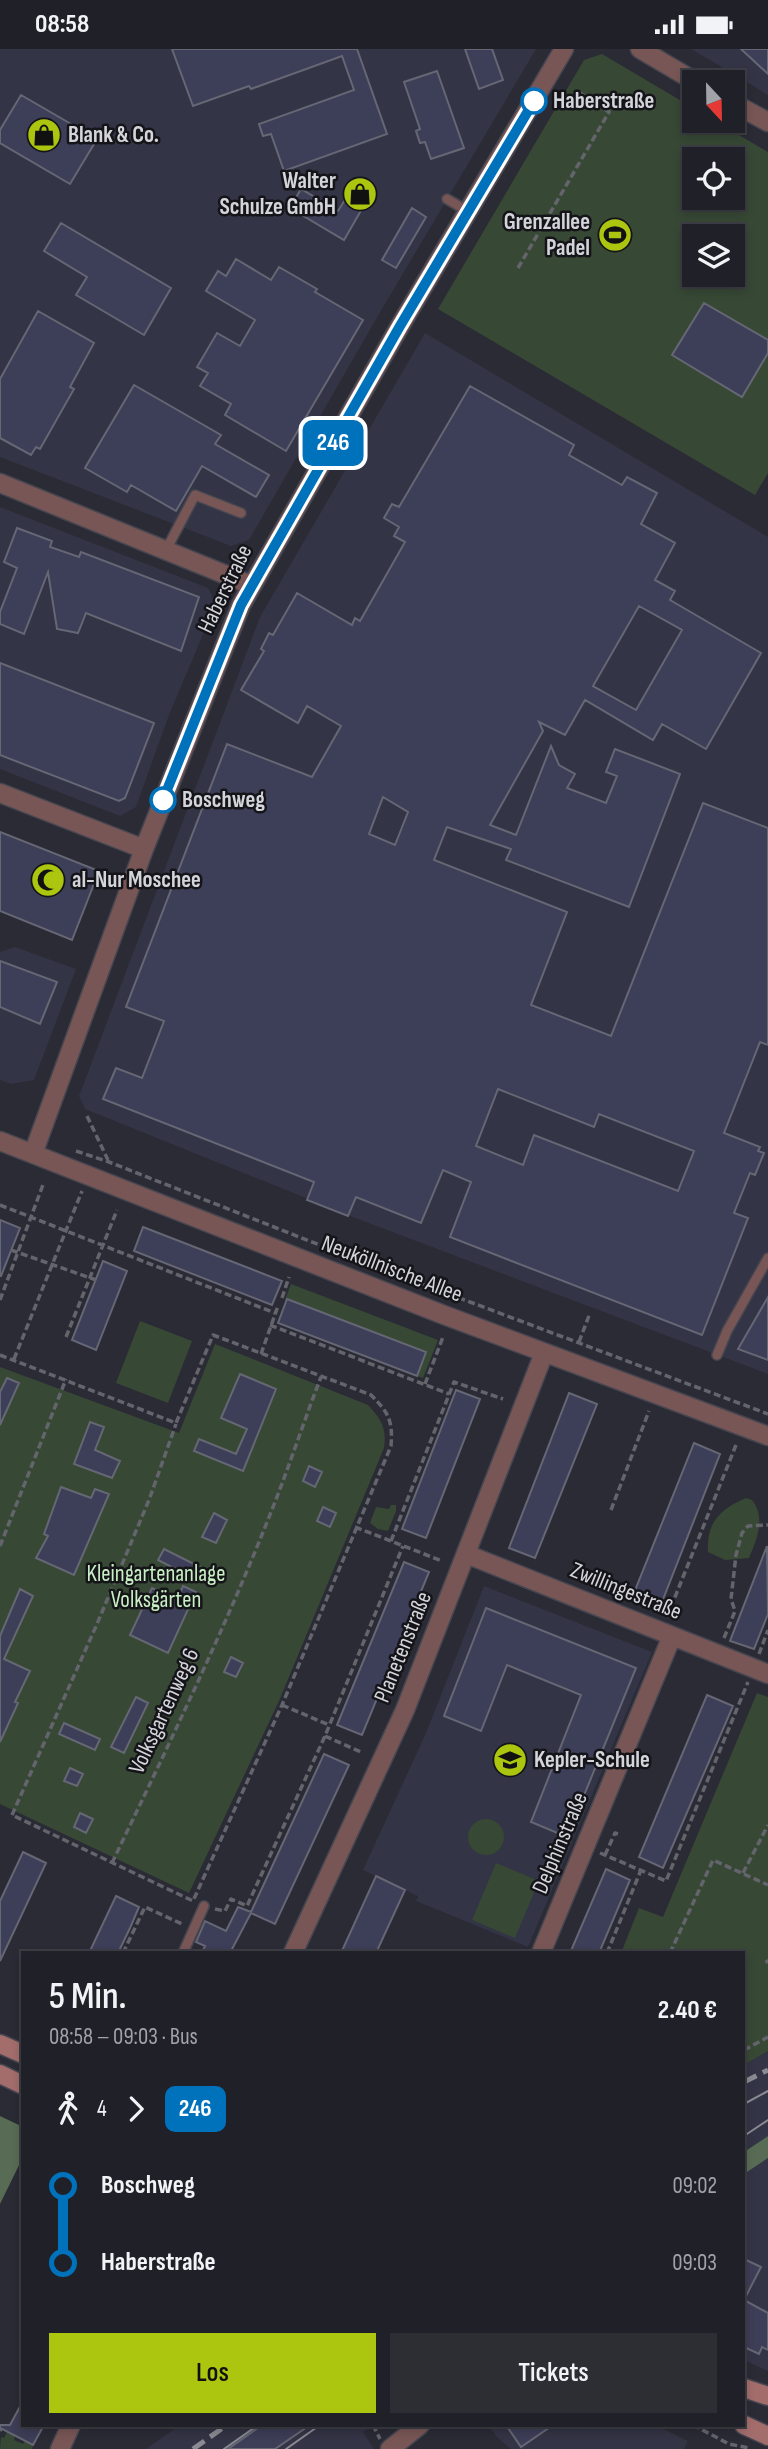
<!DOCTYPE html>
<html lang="de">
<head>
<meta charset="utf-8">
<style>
	:root { --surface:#202028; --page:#2d2d34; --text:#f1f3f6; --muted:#a2a3a8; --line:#3d3e45; --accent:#acc610 }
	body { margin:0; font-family:"Sofia Sans Condensed",sans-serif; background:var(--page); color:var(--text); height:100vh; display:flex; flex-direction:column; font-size:26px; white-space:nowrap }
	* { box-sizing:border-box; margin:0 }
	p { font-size:23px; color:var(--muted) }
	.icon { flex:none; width:38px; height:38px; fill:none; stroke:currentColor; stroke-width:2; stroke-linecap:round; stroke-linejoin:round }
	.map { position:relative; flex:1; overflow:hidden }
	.sheet { position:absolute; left:21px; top:1902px; width:724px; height:476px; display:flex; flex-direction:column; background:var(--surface); border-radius:0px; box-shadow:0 4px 10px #0003,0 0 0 2px var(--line) }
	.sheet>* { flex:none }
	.badge { padding:0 14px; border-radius:10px; font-size:24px; line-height:46px }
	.needle { width:46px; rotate:158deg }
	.fabs { position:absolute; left:682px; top:21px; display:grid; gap:14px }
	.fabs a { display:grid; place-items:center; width:63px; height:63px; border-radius:0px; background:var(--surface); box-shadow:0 4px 10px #0003,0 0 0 2px var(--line); font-size:35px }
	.map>.badge { position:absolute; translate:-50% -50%; box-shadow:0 0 0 4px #fff }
	.legs { display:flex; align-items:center; gap:10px; height:77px; padding:0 28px; font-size:23px }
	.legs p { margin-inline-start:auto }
	.head { display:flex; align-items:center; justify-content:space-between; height:119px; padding:0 28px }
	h1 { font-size:38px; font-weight:600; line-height:52px }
	.cta { display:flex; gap:14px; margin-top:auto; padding:14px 28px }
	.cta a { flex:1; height:80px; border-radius:0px; background:var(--accent); color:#111; font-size:28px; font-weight:600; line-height:80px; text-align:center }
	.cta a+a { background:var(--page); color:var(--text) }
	ul { padding:0 28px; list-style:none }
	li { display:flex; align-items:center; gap:24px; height:77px; font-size:26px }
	li i { display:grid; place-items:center; width:10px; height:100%; margin:0 9px; background:currentColor }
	li i::after { content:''; width:18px; height:18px; margin:-9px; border:5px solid; border-radius:50%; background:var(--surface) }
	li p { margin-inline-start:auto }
	li:first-child i { background:linear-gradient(#0000 50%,currentColor 0) }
	li:last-child i { background:linear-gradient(currentColor 50%,#0000 0) }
	.status { display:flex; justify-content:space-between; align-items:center; height:49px; padding:0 35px; background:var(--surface); direction:ltr }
	.status svg { height:19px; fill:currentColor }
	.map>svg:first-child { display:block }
	.built { fill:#333445 }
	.green { fill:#374835; fill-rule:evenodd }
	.forest { fill:#586c55 }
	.building { fill:#3d3e57; stroke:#666774; stroke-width:2; fill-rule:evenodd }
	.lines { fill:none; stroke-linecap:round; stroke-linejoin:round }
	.service-casing { stroke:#464650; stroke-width:12 }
	.minor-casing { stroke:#464650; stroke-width:21 }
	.secondary-casing { stroke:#464650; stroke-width:21 }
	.path { stroke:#64646d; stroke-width:3.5; stroke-dasharray:7 3.5; stroke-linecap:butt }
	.service { stroke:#795656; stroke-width:9 }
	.minor { stroke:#795656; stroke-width:18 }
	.secondary { stroke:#a36d6c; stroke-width:18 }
	.tram { stroke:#8a8a93; stroke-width:2 }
	.rail { stroke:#8a8a93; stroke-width:5; stroke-dasharray:14 7; stroke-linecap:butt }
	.line-1-casing { stroke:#fff; stroke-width:16 }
	.line-1 { stroke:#0072bc; stroke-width:10 }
	.stop-1-dot { fill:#fff; stroke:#0072bc; stroke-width:3.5 }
	.labels { text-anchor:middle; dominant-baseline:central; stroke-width:5; stroke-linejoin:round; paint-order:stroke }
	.stop-label { font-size:23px; font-weight:bold; fill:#d4d4db; stroke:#141419; text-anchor:start }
	.poi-label { font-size:23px; font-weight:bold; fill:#d4d4db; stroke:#141419; text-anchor:start }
	.street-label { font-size:23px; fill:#d4d4db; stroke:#141419 }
	.park-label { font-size:23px; fill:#c9f0c4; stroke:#141419 }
</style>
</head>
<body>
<div class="status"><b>08:58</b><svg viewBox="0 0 49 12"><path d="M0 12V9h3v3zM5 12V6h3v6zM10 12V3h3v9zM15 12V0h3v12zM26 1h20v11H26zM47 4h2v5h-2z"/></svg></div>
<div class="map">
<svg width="768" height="2400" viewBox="0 0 768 2400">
	<rect width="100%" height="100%" fill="#2b2b36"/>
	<path class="built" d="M 0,0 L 536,0 L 379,265 L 249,491 L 231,497 L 0,408 Z
		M 691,0 L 768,0 L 768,46 L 715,14 Z
		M 425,284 L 768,488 L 768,1325 L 358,1170 L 85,1060 L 79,1047 L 260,568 Z
		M 0,458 L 208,539 L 216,555 L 169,666 L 136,758 L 120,767 L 0,720 Z
		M 15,898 L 76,920 L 34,1031 L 11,1035 L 0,1031 L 0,903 Z
		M 484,1537 L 652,1603 L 528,1898 L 416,1852 L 418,1847 L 363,1821 L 426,1684 Z
		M 768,2002 L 768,2087 L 744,2103 L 744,2016 Z
		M 768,2109 L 768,2322 L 744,2311 L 744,2125 Z
		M 180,2376 L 372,2377 L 363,2383 L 374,2400 L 146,2400 Z
		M 489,2377 L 657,2377 L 688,2392 L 684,2400 L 511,2400 L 497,2388 Z"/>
	<path class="green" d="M 602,5 L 695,60 L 695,72 L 715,72 L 768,103 L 768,424 L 755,446 L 438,260 L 584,11 ZM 695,110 L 733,110 L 733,149 L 695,149 ZM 695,187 L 733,187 L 733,226 L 695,226 Z
		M 291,1235 L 438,1291 L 423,1329 L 417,1327 L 426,1303 L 285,1251 Z
		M 140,1272 L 192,1292 L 168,1354 L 116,1334 Z
		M 215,1295 L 368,1356 C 381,1370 387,1379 384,1399 L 279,1652 L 189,1844 L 0,1755 L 0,1318 L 179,1384 Z
		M 746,1449 L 752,1451 C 766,1469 757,1490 749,1509 L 725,1511 L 708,1503 C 706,1474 720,1460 746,1449 Z
		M 391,1456 L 396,1456 L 396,1462 L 388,1482 L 378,1480 L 370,1474 L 376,1458 L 389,1460 Z
		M 757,1644 L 768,1648 L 768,2002 L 744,2016 L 744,1904 L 621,1904 L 639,1859 L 663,1868 Z
		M468 1788a18 18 0 1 1 36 0a18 18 0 1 1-36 0Z
		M 496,1814 L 539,1832 L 515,1889 L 472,1871 Z
		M 7,2383 L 15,2387 L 14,2391 L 23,2395 L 25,2392 L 33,2396 L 32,2400 L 0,2400 L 1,2388 L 4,2389 Z"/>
	<path class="forest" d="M 0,2067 L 23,2078 L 23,2108 L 0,2155 Z
		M 768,2087 L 768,2109 L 744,2125 L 744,2103 Z"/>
	<path class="building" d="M 172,0 L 357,0 L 387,85 L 284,122 L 271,85 L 263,87 L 259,75 L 354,41 L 342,7 L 251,40 L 249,37 L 193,57 Z
		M 465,0 L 492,0 L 503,31 L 479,40 Z
		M 741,0 L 768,0 L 768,25 Z
		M 437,22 L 464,99 L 431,110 L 425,93 L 420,94 L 416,82 L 420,80 L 404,33 Z
		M 21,46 L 97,90 L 70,135 L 0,94 L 0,81 Z
		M 358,130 L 374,139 L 344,191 L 290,159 L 301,140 L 338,162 Z
		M 412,159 L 426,168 L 396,219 L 382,211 Z
		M 61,174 L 171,239 L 144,286 L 76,246 L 87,228 L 44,202 Z
		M 236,210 L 271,231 L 279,218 L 317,240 L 315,243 L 363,271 L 286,402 L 225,366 L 231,355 L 200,337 L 208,324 L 197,318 L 217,284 L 240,297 L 255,271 L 206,242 L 218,222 L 226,227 Z
		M 704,254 L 768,291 L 768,304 L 742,348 L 672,306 Z
		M 38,262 L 94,294 L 70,338 L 74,340 L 40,400 L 36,398 L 31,406 L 0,389 L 0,330 Z
		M 134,336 L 221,386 L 215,395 L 269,426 L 256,448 L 202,417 L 176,462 L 131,436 L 127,443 L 85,419 Z
		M 470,337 L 574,396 L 569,406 L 622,436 L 627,428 L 657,444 L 641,475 L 675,494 L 655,531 L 675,542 L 670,551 L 761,604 L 706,700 L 662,675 L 653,691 L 585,651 L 565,686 L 539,673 L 543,682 L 490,776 L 516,786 L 551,697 L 559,716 L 575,725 L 567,739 L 606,754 L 617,727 L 606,723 L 615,700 L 680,725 L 629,858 L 506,811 L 511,800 L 447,778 L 434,811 L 567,863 L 531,956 L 611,987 L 703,754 L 768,779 L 768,996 L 760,993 L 724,1084 L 760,1098 L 758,1102 L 764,1104 L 755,1126 L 750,1124 L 734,1164 L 748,1169 L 702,1286 L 450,1188 L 471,1133 L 443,1121 L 421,1174 L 356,1148 L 348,1167 L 307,1151 L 314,1133 L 103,1050 L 116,1019 L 142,1029 L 164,972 L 126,958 L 227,695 L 312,728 L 341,677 L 307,657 L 298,674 L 241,641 L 264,602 L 261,600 L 269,584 L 273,586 L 297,544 L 352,576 L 355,569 L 360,572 L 405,493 L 394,487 L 399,478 L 384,469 L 392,455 L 399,458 ZM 639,557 L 682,581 L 636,661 L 593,637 ZM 383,748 L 408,763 L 395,796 L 369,785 ZM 498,1040 L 594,1078 L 599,1065 L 694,1102 L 678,1142 L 534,1086 L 523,1116 L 476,1097 Z
		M 17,479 L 52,492 L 50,498 L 79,508 L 81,503 L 199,548 L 181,602 L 86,564 L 78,584 L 57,580 L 48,523 L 24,585 L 0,575 L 0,563 L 17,519 L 4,513 Z
		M 0,614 L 154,674 L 125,749 L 119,752 L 0,706 Z
		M 0,783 L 99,822 L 72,891 L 0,862 Z
		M 0,912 L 57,933 L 40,975 L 0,958 Z
		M 0,1171 L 20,1179 L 1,1227 L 0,1227 Z
		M 143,1178 L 282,1232 L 272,1256 L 134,1202 Z
		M 103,1212 L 127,1222 L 96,1301 L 72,1291 Z
		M 768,1248 L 768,1311 L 738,1300 Z
		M 287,1250 L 426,1303 L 417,1327 L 278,1274 Z
		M 240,1325 L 276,1340 L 243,1422 L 194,1402 L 199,1390 L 236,1405 L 247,1380 L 221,1369 Z
		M 7,1329 L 19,1334 L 0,1376 L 0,1343 Z
		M 456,1341 L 480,1350 L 426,1489 L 402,1480 Z
		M 569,1344 L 597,1355 L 535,1509 L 509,1499 Z
		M 90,1373 L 104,1378 L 95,1401 L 120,1412 L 112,1429 L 74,1415 Z
		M 694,1394 L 720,1405 L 662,1553 L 634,1544 Z
		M 309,1417 L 322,1423 L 315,1438 L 303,1432 Z
		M 61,1438 L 91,1449 L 95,1440 L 109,1445 L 74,1526 L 36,1509 L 48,1487 L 44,1485 Z
		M 323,1458 L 336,1464 L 330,1478 L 317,1472 Z
		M 214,1464 L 227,1471 L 216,1494 L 202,1488 Z
		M 767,1497 L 768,1565 L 754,1600 L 730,1592 Z
		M 164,1500 L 204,1520 L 199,1532 L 158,1511 Z
		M 404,1513 L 429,1523 L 362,1686 L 337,1676 Z
		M 183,1537 L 196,1543 L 168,1604 L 130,1586 L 152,1539 L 177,1551 Z
		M 20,1540 L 33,1547 L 4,1610 L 30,1622 L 15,1653 L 18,1654 L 0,1693 L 0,1587 Z
		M 486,1559 L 636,1619 L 567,1788 L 531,1773 L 581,1646 L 507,1616 L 481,1682 L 444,1667 Z
		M 231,1608 L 243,1614 L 236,1628 L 224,1623 Z
		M 707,1646 L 733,1657 L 663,1819 L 639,1808 Z
		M 136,1648 L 148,1654 L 124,1704 L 111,1698 Z
		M 64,1674 L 100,1690 L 95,1701 L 59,1685 Z
		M 324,1705 L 349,1716 L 275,1875 L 251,1864 L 230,1904 L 202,1904 L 205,1897 L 196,1893 L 205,1872 L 226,1882 L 238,1858 L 251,1863 Z
		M 70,1719 L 83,1725 L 77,1737 L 64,1732 Z
		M 80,1764 L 93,1770 L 86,1784 L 74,1778 Z
		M 23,1803 L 46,1814 L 0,1912 L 0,1852 Z
		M 606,1820 L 630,1831 L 599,1904 L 570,1904 Z
		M 376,1827 L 405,1841 L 376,1904 L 341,1904 Z
		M 116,1847 L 139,1858 L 130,1879 L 118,1904 L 89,1904 Z
		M 744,2210 L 761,2218 L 744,2251 L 768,2264 L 768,2301 L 762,2298 L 759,2305 L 744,2298 Z
		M 23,2352 L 23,2376 L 44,2376 L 33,2396 L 0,2379 L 0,2376 L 10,2376 Z
		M 262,2376 L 310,2376 L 275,2400 L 228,2400 Z
		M 506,2376 L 553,2376 L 521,2398 Z"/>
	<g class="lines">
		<g class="service-casing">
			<path id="service" d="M 447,150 L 469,163
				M 166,501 L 195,446 L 241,464
				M 717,1306 L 727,1282 L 768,1209
				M 183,1904 L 204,1857"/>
		</g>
		<g class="minor-casing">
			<path id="minor" d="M 640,0 L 696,33
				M 733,54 L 768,73
				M 0,434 L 251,536
				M 0,744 L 144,800
				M 0,1092 L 444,1266 L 768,1387
				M 33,1105 L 144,800 L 241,556 L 400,277 L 564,0
				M 466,1505 L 768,1625
				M 293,1904 L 405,1661 L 544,1304
				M 541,1904 L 672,1587
				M 60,2400 L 71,2376
				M 390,2400 L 420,2376"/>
		</g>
		<g class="secondary-casing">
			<path id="secondary" d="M 0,1995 L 23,2005
				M 0,2025 L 23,2036
				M 744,2339 L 768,2347
				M 744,2376 L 768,2387"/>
		</g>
		<path class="path" d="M 518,219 L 609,63 L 577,42
			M 87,1067 L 108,1111
			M 76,1102 L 109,1113 L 345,1206 L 768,1365
			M 0,1156 L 275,1264
			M 11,1201 L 96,1231
			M 282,1249 L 289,1228
			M 0,1251 L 44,1133
			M 270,1276 L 449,1345
			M 66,1288 L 117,1161
			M 579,1293 L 590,1264
			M 261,1305 L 278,1257
			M 0,1306 L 176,1374 L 213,1286 L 371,1346 C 389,1364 393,1372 391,1397 L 282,1656 L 193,1852 L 14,1767
			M 14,1310 L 82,1142
			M 425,1335 L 443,1288
			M 611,1461 L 649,1362
			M 355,1478 L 442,1512
			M 391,1492 L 454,1333 L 503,1350
			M 0,1497 L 66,1330
			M 667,1568 L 736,1396
			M 724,1589 L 735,1562 L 731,1550 L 736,1506 L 742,1484 L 748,1477 L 768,1476
			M 759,1605 L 768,1581
			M 282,1656 L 329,1676
			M 325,1687 L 363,1704
			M 12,1766 L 97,1575 L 149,1451 L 176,1375
			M 600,1804 L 666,1832 L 748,1633
			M 605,1806 L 615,1784 L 618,1785
			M 112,1814 C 169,1695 227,1576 275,1453 C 291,1412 305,1369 321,1328
			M 743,1824 L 768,1776
			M 215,1860 L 225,1862 L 231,1850 L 247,1857 L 325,1687 L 403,1497
			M 123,1904 L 145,1858 L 182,1875
			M 607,1904 L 641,1821
			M 670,1904 L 713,1811 L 768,1836
			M 766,1911 L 768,1914
			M 744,2001 L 768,1988
			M 373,2376 L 380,2390
			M 693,2376 L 729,2395 L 749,2399
			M 0,2382 L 1,2380"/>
		<use href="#service" class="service"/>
		<use href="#minor" class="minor"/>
		<use href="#secondary" class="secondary"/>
		<path class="tram" d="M 744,2055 L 768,2042
			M 744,2087 L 768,2071
			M 224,2400 L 258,2376
			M 286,2400 L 320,2376"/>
		<path class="rail" d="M 744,2033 L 768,2021
			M 193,2400 L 227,2376"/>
	</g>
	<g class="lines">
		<g class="line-1-casing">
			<path id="line-1" d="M 163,751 L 241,556 L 400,277 L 534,52"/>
		</g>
		<use href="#line-1" class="line-1"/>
	</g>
	<defs>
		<g id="shop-disc" transform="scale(1.75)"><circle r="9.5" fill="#acc610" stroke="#141419"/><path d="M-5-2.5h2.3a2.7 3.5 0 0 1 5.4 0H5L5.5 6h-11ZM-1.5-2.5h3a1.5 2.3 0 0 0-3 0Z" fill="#111"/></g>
		<g id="stadium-disc" transform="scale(1.75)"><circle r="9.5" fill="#acc610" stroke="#141419"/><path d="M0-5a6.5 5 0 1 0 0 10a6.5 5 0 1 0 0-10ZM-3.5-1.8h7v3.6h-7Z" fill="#111"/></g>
		<g id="mosque-disc" transform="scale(1.75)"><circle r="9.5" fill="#acc610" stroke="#141419"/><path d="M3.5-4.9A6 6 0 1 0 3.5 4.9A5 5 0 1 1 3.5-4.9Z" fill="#111"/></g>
		<g id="school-disc" transform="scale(1.75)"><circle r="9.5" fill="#acc610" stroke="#141419"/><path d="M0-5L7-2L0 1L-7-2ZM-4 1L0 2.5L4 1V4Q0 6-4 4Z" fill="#111"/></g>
	</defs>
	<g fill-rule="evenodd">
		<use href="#shop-disc" x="44" y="86"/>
		<use href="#shop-disc" x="360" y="145"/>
		<use href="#stadium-disc" x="615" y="186"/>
		<use href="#mosque-disc" x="48" y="831"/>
		<use href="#school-disc" x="510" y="1711"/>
	</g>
	<g class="stop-1-dot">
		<circle cx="534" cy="52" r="12"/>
		<circle cx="163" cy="751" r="12"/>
	</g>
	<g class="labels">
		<g class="stop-label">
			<text x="553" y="52">Haberstraße</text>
			<text x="182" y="751">Boschweg</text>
		</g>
		<g class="poi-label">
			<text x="68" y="86">Blank &amp; Co.</text>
			<text x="336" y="132" text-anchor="end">Walter<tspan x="336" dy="26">Schulze GmbH</tspan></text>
			<text x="590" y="173" text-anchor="end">Grenzallee<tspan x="590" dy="26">Padel</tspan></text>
			<text x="72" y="831">al-Nur Moschee</text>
			<text x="534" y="1711">Kepler-Schule</text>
		</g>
		<g class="street-label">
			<text transform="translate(225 540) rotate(-64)">Haberstraße</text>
			<text transform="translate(392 1220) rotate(21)">Neuköllnische Allee</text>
			<text transform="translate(626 1542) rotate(22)">Zwillingestraße</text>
			<text transform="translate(403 1598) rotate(-68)">Planetenstraße</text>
			<text transform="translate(164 1662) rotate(-65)">Volksgartenweg 6</text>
			<text transform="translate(560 1794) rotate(-67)">Delphinstraße</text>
		</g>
		<g class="park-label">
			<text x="156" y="1525">Kleingartenanlage<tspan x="156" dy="26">Volksgärten</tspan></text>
		</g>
	</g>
</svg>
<div class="fabs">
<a><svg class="needle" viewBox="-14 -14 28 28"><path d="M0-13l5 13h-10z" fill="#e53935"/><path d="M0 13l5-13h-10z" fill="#a2a3a8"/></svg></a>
<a><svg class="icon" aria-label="locate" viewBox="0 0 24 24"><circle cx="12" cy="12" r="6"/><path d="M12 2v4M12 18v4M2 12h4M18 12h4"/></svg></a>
<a><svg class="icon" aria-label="layers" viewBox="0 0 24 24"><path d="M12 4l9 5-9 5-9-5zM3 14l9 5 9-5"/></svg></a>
</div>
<b class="badge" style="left:333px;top:394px;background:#0072bc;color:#fff">246</b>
<section class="sheet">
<div class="head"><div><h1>5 Min.</h1><p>08:58 – 09:03 · Bus</p></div><b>2.40 €</b></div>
<div class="legs"><svg class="icon" aria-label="walk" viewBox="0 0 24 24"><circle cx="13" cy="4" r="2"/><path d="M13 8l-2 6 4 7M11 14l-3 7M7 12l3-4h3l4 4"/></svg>4<svg class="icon" aria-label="forward" viewBox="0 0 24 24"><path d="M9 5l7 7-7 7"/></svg><b class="badge" style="background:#0072bc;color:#fff">246</b></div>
<ul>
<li><i style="color:#0072bc"></i><b>Boschweg</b><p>09:02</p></li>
<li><i style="color:#0072bc"></i><b>Haberstraße</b><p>09:03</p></li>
</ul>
<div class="cta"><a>Los</a><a>Tickets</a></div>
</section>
</div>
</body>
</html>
